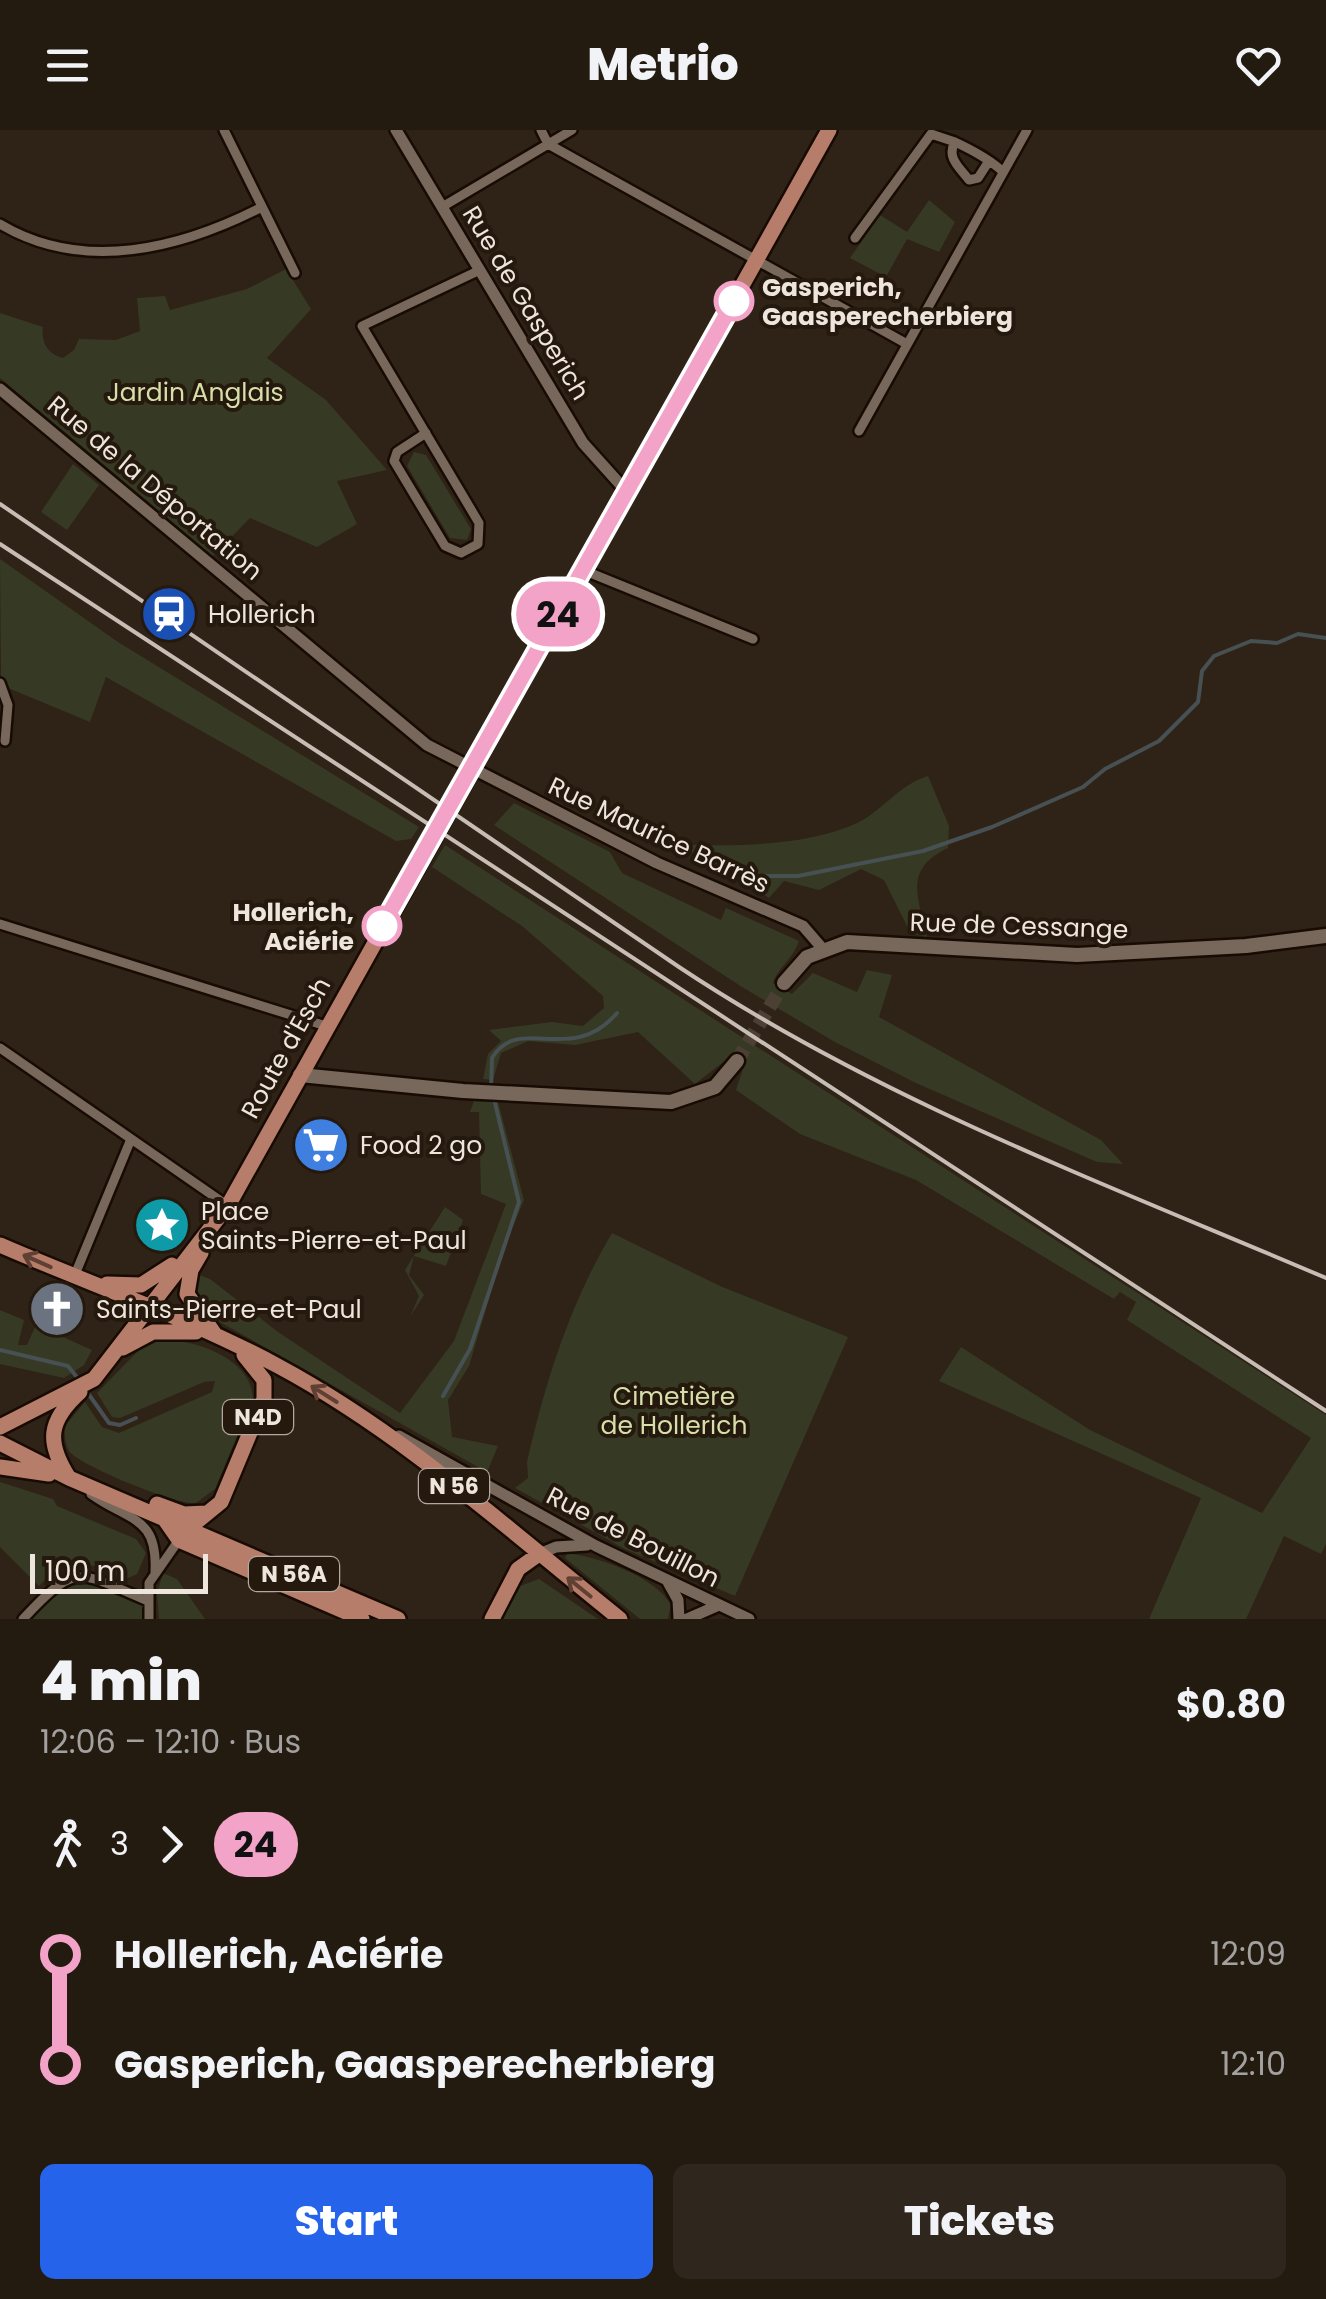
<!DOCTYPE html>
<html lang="en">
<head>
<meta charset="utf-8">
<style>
	:root { --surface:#231a10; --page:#2f271e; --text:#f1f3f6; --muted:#a3a19f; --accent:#2563eb }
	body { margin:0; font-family:Poppins,sans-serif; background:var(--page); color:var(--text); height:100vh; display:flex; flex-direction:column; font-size:38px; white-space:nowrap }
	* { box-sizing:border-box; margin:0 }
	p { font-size:32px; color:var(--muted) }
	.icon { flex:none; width:55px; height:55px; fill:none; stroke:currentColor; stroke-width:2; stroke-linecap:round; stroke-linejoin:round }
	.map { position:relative; height:1489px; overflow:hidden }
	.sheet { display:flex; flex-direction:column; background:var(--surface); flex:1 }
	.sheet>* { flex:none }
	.badge { padding:0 20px; border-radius:32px; font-size:35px; line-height:65px }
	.scale { position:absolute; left:30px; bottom:25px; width:178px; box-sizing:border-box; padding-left:10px; border:5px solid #eee5dd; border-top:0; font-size:28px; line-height:35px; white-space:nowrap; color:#eee5dd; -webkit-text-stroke:8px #25180d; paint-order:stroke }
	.map>.badge { position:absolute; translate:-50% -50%; box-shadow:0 0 0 5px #fff }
	.legs { display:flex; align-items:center; gap:15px; height:110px; padding:0 40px; font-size:32px }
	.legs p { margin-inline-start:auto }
	.overview { display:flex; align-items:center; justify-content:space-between; height:170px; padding:0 40px }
	h1 { font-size:55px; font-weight:800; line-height:75px }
	.action { display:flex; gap:20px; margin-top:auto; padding:20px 40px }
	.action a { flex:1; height:115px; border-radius:15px; background:var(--accent); color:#fff; font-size:40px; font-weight:800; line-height:115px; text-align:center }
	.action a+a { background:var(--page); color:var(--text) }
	ul { padding:0 40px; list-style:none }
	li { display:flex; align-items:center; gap:35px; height:110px; font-size:38px }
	li i { display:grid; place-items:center; width:15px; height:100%; margin:0 12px; background:currentColor }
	li i::after { content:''; width:25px; height:25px; margin:-12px; border:8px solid; border-radius:50%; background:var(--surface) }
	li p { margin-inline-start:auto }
	li:first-child i { background:linear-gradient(#0000 50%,currentColor 0) }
	li:last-child i { background:linear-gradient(currentColor 50%,#0000 0) }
	header { display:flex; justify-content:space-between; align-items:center; height:130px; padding:0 40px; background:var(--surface); font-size:45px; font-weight:800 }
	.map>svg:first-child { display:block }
	.green { fill:#363a24 }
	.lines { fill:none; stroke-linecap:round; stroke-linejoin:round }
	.stream { stroke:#475052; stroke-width:4 }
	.secondary-tunnel { stroke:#4c3f34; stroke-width:14; stroke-dasharray:14 7; stroke-linecap:butt }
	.minor-casing { stroke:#170b03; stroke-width:14 }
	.tertiary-casing { stroke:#170b03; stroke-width:16 }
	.secondary-casing { stroke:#170b03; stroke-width:19 }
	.primary-casing { stroke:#170b03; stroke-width:20 }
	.minor { stroke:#78685b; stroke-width:9 }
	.tertiary { stroke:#78685b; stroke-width:11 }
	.secondary { stroke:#78685b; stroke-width:14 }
	.primary { stroke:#b67d6b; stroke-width:15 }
	.rail { stroke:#c7bdb5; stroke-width:4 }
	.oneway { stroke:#5f4033 }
	.line-1-casing { stroke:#fff; stroke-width:22 }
	.line-1 { stroke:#f4a3c8; stroke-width:15 }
	.stop-1-dot { fill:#fff; stroke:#f4a3c8; stroke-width:5 }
	.labels { text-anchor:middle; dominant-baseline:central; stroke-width:8; stroke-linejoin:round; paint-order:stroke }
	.shield { fill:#25180d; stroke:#b2a89f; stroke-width:2.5 }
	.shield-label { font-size:22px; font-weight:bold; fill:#eee5dd }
	.stop-label { font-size:25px; font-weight:bold; fill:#eee5dd; stroke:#25180d; text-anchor:start }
	.street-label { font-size:25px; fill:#eee5dd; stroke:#25180d }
	.park-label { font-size:25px; fill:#d6dfa9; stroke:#25180d }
	.poi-label { font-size:25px; fill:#eee5dd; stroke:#25180d; text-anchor:start }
</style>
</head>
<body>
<header><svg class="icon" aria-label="menu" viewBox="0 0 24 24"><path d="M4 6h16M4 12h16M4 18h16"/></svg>Metrio<svg class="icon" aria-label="heart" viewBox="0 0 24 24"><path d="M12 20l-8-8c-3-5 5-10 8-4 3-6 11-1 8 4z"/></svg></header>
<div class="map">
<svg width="1326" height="1489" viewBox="0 0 1326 1489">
	<rect width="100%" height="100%" fill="#2f2216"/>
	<path class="green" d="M 929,70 L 955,92 L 939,122 L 907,109 L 886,147 L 850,128 L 880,85 L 907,102 Z
		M 286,139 L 311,179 L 267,228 L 326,270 L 387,340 L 337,351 L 357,394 L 317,417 L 250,388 L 213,426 L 0,248 L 0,183 L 43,197 C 41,210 46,224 63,228 L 74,220 L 79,209 L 116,210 L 140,201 L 137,168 L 165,166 L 170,180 L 247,159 Z
		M 414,322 L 426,325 L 471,399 L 467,410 L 450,408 L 407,336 Z
		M 73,334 L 99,355 L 67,400 L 41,382 Z
		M 0,429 L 118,512 L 419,697 L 411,709 L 396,711 L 106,547 L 90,592 L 1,555 Z
		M 928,646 L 949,696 L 948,718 C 903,739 918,767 927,807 L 911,804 L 884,750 L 861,739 L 819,760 L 784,751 L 769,768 L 678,714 C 730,717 809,716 857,693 C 883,681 898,655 928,646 Z
		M 514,673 L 610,722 L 622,743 L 721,790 L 726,778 L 799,811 C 791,832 779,836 773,853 L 792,864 L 813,843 L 857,862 L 867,840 L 892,845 L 879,887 L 1101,1010 L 1123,1034 L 1097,1032 L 916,953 L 835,912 L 742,857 L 494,695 Z
		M 445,715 L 1326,1285 L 1326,1414 L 1321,1424 L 1284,1406 L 1246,1489 L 1149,1489 L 1201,1368 L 939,1251 L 961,1217 L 1090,1300 L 1262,1383 L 1311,1308 L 1127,1190 L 1136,1172 L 1120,1162 L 1114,1169 L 916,1050 L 800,1004 L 736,960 L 744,936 L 731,926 L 695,954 L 638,902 L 575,915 L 528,911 L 501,923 L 493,950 L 483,949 L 488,924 L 501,911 L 489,900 L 552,892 L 583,896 L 604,878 L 603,866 L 522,796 L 432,737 Z
		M 474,971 L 498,972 L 524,1070 L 505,1115 L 469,1236 L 448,1270 L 452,1307 L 498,1316 L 487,1342 L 211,1187 C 199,1174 192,1163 197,1144 L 210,1149 L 278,1202 L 400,1283 L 454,1211 L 506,1074 L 481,1064 L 479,982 L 470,982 Z
		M 445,1077 L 463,1090 L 446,1136 L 414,1126 L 409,1145 L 424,1165 L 410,1187 L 419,1166 L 405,1140 Z
		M 612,1103 L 720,1156 L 848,1207 L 735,1466 L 625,1419 L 515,1358 L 528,1348 L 527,1332 C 546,1250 569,1176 612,1103 Z
		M 0,1180 L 24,1190 L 18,1215 L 27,1215 L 36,1195 L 92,1220 L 84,1235 L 64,1248 L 0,1234 Z
		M 160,1210 C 195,1209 251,1228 253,1268 L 215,1359 L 196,1373 C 179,1376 80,1336 69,1321 C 65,1314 65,1305 64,1297 L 85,1272 L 102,1297 L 119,1303 L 212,1262 L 215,1251 L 204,1252 L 120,1288 L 112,1287 L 97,1263 L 138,1221 Z
		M 0,1352 L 53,1369 L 57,1376 L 136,1409 L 146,1423 L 137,1444 L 126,1449 C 83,1434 75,1418 39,1456 L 0,1417 Z
		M 567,1423 C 598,1427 655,1446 671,1475 L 668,1489 L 640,1489 L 565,1428 Z
		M 163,1443 L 177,1449 L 205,1489 L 159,1489 L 157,1463 Z
		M 71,1445 L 148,1471 L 149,1489 L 23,1489 Z
		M 539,1449 L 598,1489 L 502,1489 L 520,1456 Z"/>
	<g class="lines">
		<path class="stream" d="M 742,746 L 798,746 L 923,721 L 992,697 L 1083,657 L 1105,639 L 1159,611 L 1198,572 L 1202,541 L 1214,526 L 1251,511 L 1277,513 L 1298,504 L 1326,508
			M 491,960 L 492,928 C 519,883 571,937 617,883
			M 0,1220 L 68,1236 L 80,1251
			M 85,1259 L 109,1293 L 120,1295 L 136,1288
			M 443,1266 L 470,1219 L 519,1072 L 494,969"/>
		<path class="secondary-tunnel" d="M 737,931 L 784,853"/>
		<g class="minor-casing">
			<path id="minor" d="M 224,0 L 295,143
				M 541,0 L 548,14 L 907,214
				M 989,31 L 978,48 L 969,50 C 959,37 946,27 955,12 C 972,20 990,29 1003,42
				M 442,77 L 572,0
				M 0,94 C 84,144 182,118 262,77
				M 855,108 L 931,4 L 955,12
				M 859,301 L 1027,0
				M 426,303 L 397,322 L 394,331 L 445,416 L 461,423 L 478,414 L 479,393 L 362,196 L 480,140
				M 583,440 L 753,509
				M 0,553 L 8,575 L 5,611
				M 0,794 L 326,896
				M 0,918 L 228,1076
				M 74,1147 L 131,1009
				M 91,1364 C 130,1392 158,1386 155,1442
				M 23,1489 C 78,1430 78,1442 148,1471
				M 149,1489 L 149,1453 L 181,1407"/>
		</g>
		<g class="tertiary-casing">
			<path id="tertiary" d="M 396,0 L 583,313 L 627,362
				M 0,259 L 427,615 L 657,733 L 803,796 L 822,818
				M 399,1306 L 596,1416 L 749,1489
				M 539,1424 L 556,1417 L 587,1415
				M 668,1452 L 678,1470 L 679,1489
				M 687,1489 L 719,1475"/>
		</g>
		<g class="secondary-casing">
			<path id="secondary" d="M 784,853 L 807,827 L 847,812 L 1077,825 L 1246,816 L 1326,806
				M 300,945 L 463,961 L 671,972 L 715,957 L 737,931"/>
		</g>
		<g class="primary-casing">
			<path id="primary" d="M 0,1115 C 92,1155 189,1188 278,1236 C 403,1303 510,1401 620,1489
				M 201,1123 L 191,1140 L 187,1164 L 214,1203
				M 107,1154 L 141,1155 L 172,1135
				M 123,1218 L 153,1202 L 196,1202
				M 0,1297 L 94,1249 L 229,1074 L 829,0
				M 0,1313 L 69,1348 L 398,1489
				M 0,1337 L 49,1344
				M 69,1348 C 46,1312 48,1291 80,1262
				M 157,1374 L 184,1384 L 207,1383
				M 163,1387 L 179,1410 L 362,1489
				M 189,1398 L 221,1372 L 264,1269 L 264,1250 L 244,1225
				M 492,1489 L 518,1439 L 539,1424"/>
		</g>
		<use href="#minor" class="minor"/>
		<use href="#tertiary" class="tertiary"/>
		<use href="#secondary" class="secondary"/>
		<use href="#primary" class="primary"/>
		<path class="rail" d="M 0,374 L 679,837 C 879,970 1106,1054 1326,1148
			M 0,414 L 1326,1281"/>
	</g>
	<defs><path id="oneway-shaft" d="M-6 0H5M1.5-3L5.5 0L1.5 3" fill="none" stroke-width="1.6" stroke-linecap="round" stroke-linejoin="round" transform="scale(2.5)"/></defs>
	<g class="oneway">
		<use href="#oneway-shaft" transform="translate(37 1131) rotate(-156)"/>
		<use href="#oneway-shaft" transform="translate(324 1264) rotate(-148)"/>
		<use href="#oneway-shaft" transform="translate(579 1457) rotate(-141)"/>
	</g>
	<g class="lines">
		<g class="line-1-casing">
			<path id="line-1" d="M 382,796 L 734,171"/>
		</g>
		<use href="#line-1" class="line-1"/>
	</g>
	<defs>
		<g id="station-disc" transform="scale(2.875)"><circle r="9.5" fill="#1a4fb4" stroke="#25180d"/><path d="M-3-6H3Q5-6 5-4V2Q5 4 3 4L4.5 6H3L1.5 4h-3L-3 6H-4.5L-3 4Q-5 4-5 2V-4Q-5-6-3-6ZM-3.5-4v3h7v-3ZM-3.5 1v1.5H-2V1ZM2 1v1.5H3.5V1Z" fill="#fff"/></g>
		<g id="supermarket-disc" transform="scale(2.875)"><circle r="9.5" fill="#3f7fe0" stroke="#25180d"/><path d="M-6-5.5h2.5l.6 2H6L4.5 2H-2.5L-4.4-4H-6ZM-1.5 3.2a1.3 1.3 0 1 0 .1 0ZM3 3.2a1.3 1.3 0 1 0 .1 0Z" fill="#fff"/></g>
		<g id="sight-disc" transform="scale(2.875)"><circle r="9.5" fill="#0f9aa8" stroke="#25180d"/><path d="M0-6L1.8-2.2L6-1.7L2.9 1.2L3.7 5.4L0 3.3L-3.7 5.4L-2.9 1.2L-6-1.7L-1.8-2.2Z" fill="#fff"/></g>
		<g id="church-disc" transform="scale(2.875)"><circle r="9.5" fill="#6b7280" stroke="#25180d"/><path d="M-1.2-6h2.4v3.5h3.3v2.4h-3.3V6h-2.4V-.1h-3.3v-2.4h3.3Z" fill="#fff"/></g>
	</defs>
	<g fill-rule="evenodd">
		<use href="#station-disc" x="169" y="484"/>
		<use href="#supermarket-disc" x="321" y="1015"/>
		<use href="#sight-disc" x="162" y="1095"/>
		<use href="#church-disc" x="57" y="1179"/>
	</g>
	<g class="stop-1-dot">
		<circle cx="734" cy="171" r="18"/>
		<circle cx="382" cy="796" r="18"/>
	</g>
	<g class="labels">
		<g class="shield">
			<rect x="223" y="1270" width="70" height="34" rx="8"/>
			<rect x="419" y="1339" width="70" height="34" rx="8"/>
			<rect x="249" y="1427" width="90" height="34" rx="8"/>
		</g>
		<g class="shield-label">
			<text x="258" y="1287">N4D</text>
			<text x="454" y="1356">N 56</text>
			<text x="294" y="1444">N 56A</text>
		</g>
		<g class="stop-label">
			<text x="762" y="157">Gasperich,<tspan x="762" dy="29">Gaasperecherbierg</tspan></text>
			<text x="354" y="782" text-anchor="end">Hollerich,<tspan x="354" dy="29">Aciérie</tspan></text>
		</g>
		<g class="street-label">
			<text transform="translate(526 173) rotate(59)">Rue de Gasperich</text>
			<text transform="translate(155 358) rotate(40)">Rue de la Déportation</text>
			<text transform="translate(659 705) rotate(25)">Rue Maurice Barrès</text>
			<text transform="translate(1019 796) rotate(2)">Rue de Cessange</text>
			<text transform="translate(286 918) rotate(-61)">Route d'Esch</text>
			<text transform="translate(633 1407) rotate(27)">Rue de Bouillon</text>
		</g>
		<g class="park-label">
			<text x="195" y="262">Jardin Anglais</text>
			<text x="674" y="1266">Cimetière<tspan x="674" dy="29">de Hollerich</tspan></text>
		</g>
		<g class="poi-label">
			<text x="208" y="484">Hollerich</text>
			<text x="360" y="1015">Food 2 go</text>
			<text x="201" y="1081">Place<tspan x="201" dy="29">Saints-Pierre-et-Paul</tspan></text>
			<text x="96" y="1179">Saints-Pierre-et-Paul</text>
		</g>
	</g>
</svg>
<div class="scale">100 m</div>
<b class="badge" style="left:558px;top:484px;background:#f4a3c8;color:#111">24</b>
</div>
<section class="sheet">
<div class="overview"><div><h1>4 min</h1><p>12:06 – 12:10 · Bus</p></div><b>$0.80</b></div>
<div class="legs"><svg class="icon" aria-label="walk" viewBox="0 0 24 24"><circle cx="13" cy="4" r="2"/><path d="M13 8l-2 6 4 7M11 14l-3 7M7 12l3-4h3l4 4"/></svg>3<svg class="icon" aria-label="forward" viewBox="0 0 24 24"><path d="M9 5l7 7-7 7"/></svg><b class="badge" style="background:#f4a3c8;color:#111">24</b></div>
<ul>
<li><i style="color:#f4a3c8"></i><b>Hollerich, Aciérie</b><p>12:09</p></li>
<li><i style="color:#f4a3c8"></i><b>Gasperich, Gaasperecherbierg</b><p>12:10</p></li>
</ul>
<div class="action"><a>Start</a><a>Tickets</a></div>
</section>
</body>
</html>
